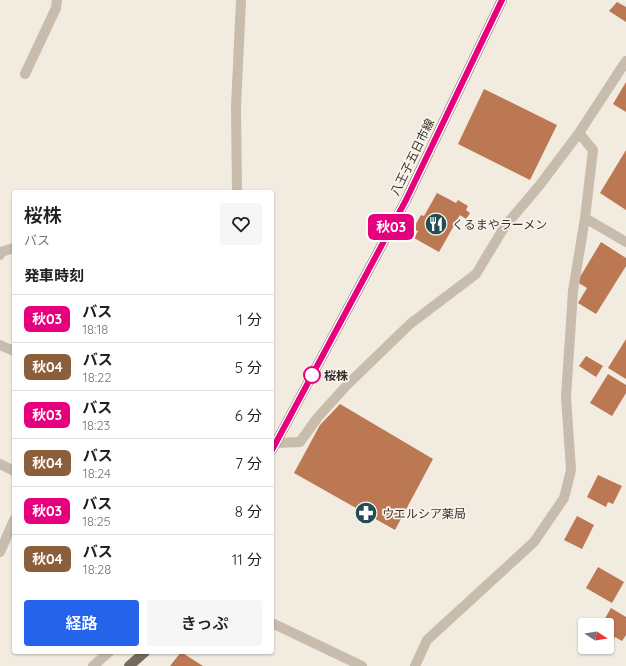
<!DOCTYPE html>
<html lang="ja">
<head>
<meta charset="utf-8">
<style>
	:root { --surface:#fff; --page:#f6f6f6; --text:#202124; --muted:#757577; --line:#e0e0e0; --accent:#2563eb }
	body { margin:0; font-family:Quicksand,"Noto Sans JP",sans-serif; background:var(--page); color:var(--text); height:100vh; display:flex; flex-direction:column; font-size:15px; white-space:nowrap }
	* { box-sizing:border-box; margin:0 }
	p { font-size:13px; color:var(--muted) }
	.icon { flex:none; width:22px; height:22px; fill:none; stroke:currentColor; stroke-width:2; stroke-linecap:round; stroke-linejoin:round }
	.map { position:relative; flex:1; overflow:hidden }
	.sheet { position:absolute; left:12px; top:190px; width:262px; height:464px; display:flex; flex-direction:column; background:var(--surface); border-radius:4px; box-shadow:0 1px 3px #0004 }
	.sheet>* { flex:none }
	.badge { padding:0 8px; border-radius:6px; font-size:14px; line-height:26px }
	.needle { width:26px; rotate:102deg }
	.fabs { position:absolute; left:578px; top:618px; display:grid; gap:8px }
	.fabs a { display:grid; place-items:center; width:36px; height:36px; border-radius:4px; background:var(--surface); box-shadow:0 1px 3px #0004; font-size:20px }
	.map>.badge { position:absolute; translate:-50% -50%; box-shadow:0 0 0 2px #fff }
	h2 { padding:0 12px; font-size:15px; line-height:36px }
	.round { display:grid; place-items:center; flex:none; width:42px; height:42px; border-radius:4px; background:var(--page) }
	.head { display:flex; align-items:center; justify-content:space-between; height:68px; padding:0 12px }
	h1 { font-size:19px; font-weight:600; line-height:30px }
	.primary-button { display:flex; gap:8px; margin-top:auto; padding:8px 12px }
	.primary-button a { flex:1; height:46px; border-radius:4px; background:var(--accent); color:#fff; font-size:16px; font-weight:600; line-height:46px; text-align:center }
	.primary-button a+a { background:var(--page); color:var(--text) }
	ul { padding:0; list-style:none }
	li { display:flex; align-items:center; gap:12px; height:48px; padding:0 12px; border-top:1px solid var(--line) }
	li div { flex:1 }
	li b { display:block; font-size:15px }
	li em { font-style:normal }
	li .badge { min-width:44px; font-weight:700; text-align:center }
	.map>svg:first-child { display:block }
	.building { fill:#bc7753 }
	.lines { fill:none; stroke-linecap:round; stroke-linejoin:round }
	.street { stroke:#c8bcac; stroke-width:10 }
	.primary { stroke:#78695d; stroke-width:10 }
	.line-casing { stroke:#fff; stroke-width:9 }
	.line { stroke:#e6007e; stroke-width:6 }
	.stop-dot { fill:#fff; stroke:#e6007e; stroke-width:2 }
	.labels { text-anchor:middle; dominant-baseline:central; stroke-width:3.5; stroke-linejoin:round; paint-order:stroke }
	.street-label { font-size:12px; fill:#37302b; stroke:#f9f4ec }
	.poi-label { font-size:12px; fill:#37302b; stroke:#f9f4ec; text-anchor:start }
	.stop-label { font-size:12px; font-weight:bold; fill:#37302b; stroke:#f9f4ec; text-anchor:start }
</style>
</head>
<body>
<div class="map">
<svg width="626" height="666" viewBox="0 0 626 666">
	<rect width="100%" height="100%" fill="#f1ebe0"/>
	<path class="building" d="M 617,2 L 626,7 L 626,22 L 609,11 Z
		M 626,82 L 626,112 L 613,104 Z
		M 484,89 L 557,125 L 530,180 L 458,144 Z
		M 626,150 L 626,210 L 600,193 Z
		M 437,193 L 456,203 L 458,200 L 468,206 L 466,210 L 470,213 L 466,219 L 460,215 L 439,252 L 414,238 L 418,231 L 413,229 L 421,215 L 424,216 Z
		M 601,242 L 626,258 L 626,266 L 596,314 L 578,303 L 587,288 L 577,282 Z
		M 626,339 L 626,379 L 608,368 Z
		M 586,356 L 603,366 L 596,377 L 579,366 Z
		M 608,374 L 626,385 L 626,393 L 612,416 L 590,403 Z
		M 340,404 L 433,459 L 395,530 L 294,473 L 320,425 Z
		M 598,475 L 622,486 L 613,504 L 608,502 L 606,507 L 587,497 Z
		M 577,516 L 594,525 L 582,549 L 564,540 Z
		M 598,567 L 624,582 L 612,603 L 586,588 Z
		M 611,608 L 626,617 L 626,635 L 622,641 L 615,637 L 609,648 L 607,646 L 607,625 L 601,625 Z
		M 181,652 L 203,666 L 170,666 Z"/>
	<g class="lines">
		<path class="street" d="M 25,74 L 56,8 L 57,0
			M 237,192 L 236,107 L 241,0
			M 585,218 L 626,242
			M 0,255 L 1,252 L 14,248
			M 0,345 L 14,351
			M 276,443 L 300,442 L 318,417 L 347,385 L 410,324 L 476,274 L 505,226 L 539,186 L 579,133 L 626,61
			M 0,464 L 14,471
			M 0,552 L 14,520
			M 272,623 L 362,666
			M 93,666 L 109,652
			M 415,666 L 427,640 L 534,542 L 564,498 L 571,470 L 566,397 L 573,291 L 585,218 L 593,150 L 579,133"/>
		<path class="primary" d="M 272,450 L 406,200 L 502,0
			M 129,666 L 145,652"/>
	</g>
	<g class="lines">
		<g class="line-casing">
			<path id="line" d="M 272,450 L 406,200 L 502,0"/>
		</g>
		<use href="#line" class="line"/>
	</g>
	<defs>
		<g id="restaurant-disc" transform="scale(1.15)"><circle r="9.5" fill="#234d55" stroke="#f9f4ec"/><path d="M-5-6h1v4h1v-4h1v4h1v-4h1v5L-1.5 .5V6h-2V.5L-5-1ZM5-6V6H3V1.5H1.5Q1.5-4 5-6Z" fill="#fff"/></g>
		<g id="pharmacy-disc" transform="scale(1.15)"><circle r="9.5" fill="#234d55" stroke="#f9f4ec"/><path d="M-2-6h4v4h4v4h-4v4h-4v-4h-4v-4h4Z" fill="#fff"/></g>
	</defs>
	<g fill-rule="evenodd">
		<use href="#restaurant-disc" x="436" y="224"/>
		<use href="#pharmacy-disc" x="366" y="513"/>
	</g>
	<circle class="stop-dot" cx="312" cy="375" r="8"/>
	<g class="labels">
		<g class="street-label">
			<text transform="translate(412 157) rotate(-64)">八王子五日市線</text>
		</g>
		<g class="poi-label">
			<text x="452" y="224">くるまやラーメン</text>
			<text x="382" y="513">ウエルシア薬局</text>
		</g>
		<g class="stop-label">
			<text x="324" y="375">桜株</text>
		</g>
	</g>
</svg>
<div class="fabs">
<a><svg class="needle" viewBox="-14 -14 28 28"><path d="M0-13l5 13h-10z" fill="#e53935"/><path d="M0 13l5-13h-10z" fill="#757577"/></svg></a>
</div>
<b class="badge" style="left:391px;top:227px;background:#e6007e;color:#fff">秋03</b>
<section class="sheet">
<div class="head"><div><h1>桜株</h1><p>バス</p></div><a class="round"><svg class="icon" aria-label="heart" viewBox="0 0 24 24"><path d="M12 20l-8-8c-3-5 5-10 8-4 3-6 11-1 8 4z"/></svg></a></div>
<h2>発車時刻</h2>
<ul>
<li><span class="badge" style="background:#e6007e;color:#fff">秋03</span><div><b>バス</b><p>18:18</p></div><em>1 分</em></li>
<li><span class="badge" style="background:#8b5e3c;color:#fff">秋04</span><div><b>バス</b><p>18:22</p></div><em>5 分</em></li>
<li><span class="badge" style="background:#e6007e;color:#fff">秋03</span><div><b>バス</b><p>18:23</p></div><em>6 分</em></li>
<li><span class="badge" style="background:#8b5e3c;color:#fff">秋04</span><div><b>バス</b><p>18:24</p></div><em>7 分</em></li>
<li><span class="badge" style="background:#e6007e;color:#fff">秋03</span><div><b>バス</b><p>18:25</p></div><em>8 分</em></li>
<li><span class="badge" style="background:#8b5e3c;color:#fff">秋04</span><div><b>バス</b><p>18:28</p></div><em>11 分</em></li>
</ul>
<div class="primary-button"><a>経路</a><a>きっぷ</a></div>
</section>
</div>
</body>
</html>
